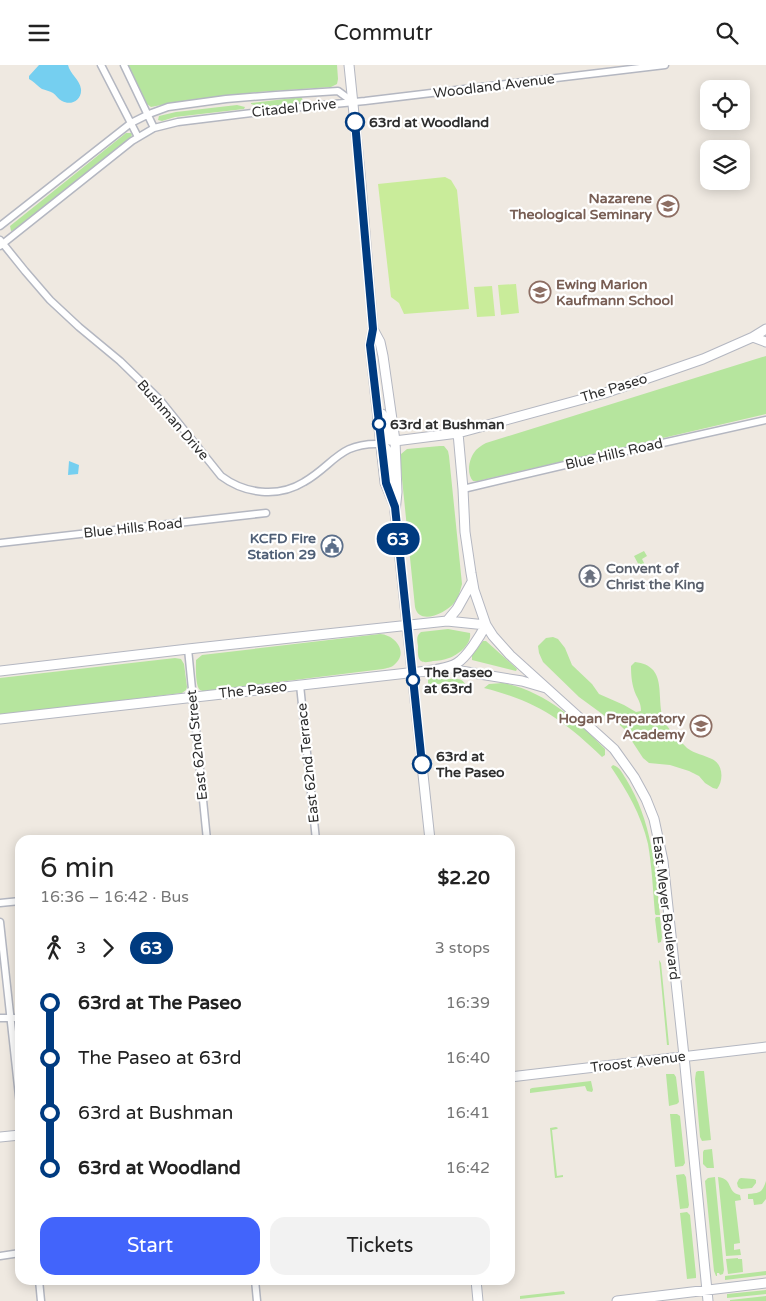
<!DOCTYPE html>
<html lang="en">
<head>
<meta charset="utf-8">
<style>
	:root { --surface:#fff; --page:#f2f2f2; --text:#222; --muted:#767676; --accent:#4264fb }
	body { margin:0; font-family:"Varela Round",sans-serif; background:var(--page); color:var(--text); height:100vh; display:flex; flex-direction:column; font-size:19px; white-space:nowrap }
	* { box-sizing:border-box; margin:0 }
	p { font-size:16px; color:var(--muted) }
	.icon { flex:none; width:28px; height:28px; fill:none; stroke:currentColor; stroke-width:2; stroke-linecap:round; stroke-linejoin:round }
	.map { position:relative; flex:1; overflow:hidden }
	.panel { position:absolute; left:15px; top:770px; width:500px; height:450px; display:flex; flex-direction:column; background:var(--surface); border-radius:15px; box-shadow:0 2px 12px #0003 }
	.panel>* { flex:none }
	.badge { padding:0 10px; border-radius:16px; font-size:18px; line-height:32px }
	.fabs { position:absolute; left:700px; top:15px; display:grid; gap:10px }
	.fabs a { display:grid; place-items:center; width:50px; height:50px; border-radius:10px; background:var(--surface); box-shadow:0 2px 12px #0003; font-size:25px }
	.map>.badge { position:absolute; translate:-50% -50%; box-shadow:0 0 0 2px #fff }
	.legs { display:flex; align-items:center; gap:8px; height:55px; padding:0 25px; font-size:16px }
	.legs p { margin-inline-start:auto }
	.headline { display:flex; align-items:center; justify-content:space-between; height:85px; padding:0 25px }
	h1 { font-size:28px; font-weight:600; line-height:38px }
	.button { display:flex; gap:10px; margin-top:auto; padding:10px 25px }
	.button a { flex:1; height:58px; border-radius:15px; background:var(--accent); color:#fff; font-size:20px; font-weight:600; line-height:58px; text-align:center }
	.button a+a { background:var(--page); color:var(--text) }
	ul { padding:0 25px; list-style:none }
	li { display:flex; align-items:center; gap:18px; height:55px; font-size:19px }
	li i { display:grid; place-items:center; width:8px; height:100%; margin:0 6px; background:currentColor }
	li i::after { content:''; width:12px; height:12px; margin:-6px; border:4px solid; border-radius:50%; background:var(--surface) }
	li p { margin-inline-start:auto }
	li:first-child i { background:linear-gradient(#0000 50%,currentColor 0) }
	li:last-child i { background:linear-gradient(currentColor 50%,#0000 0) }
	header { display:flex; justify-content:space-between; align-items:center; height:65px; padding:0 25px; background:var(--surface); font-size:22px; font-weight:600 }
	.map>svg:first-child { display:block }
	.green { fill:#b6e59e }
	.pitch { fill:#c9ec9a }
	.water { fill:#75cff0 }
	.lines { fill:none; stroke-linecap:round; stroke-linejoin:round }
	.minor-casing { stroke:#b4b7c1; stroke-width:9 }
	.secondary-casing { stroke:#b4b7c1; stroke-width:11 }
	.minor { stroke:#fff; stroke-width:6 }
	.secondary { stroke:#fff; stroke-width:9 }
	.line-1-casing { stroke:#fff; stroke-width:11 }
	.line-1 { stroke:#003b80; stroke-width:8 }
	.stop-1-dot { fill:#fff; stroke:#003b80; stroke-width:2.5 }
	.labels { text-anchor:middle; dominant-baseline:central; stroke-width:4.5; stroke-linejoin:round; paint-order:stroke }
	.street-label { font-size:14px; fill:#2e2e2e; stroke:#fff }
	.stop-label { font-size:14px; font-weight:bold; fill:#2e2e2e; stroke:#fff; text-anchor:start }
	.education-label { font-size:14px; font-weight:bold; fill:#785e54; stroke:#fff; text-anchor:end }
	.service-label { font-size:14px; font-weight:bold; fill:#4e5e75; stroke:#fff; text-anchor:end }
	.worship-label { font-size:14px; font-weight:bold; fill:#5b616d; stroke:#fff; text-anchor:start }
</style>
</head>
<body>
<header><svg class="icon" aria-label="menu" viewBox="0 0 24 24"><path d="M4 6h16M4 12h16M4 18h16"/></svg>Commutr<svg class="icon" aria-label="search" viewBox="0 0 24 24"><circle cx="10" cy="10" r="6"/><path d="M15 15l6 6"/></svg></header>
<div class="map">
<svg width="766" height="1236" viewBox="0 0 766 1236">
	<rect width="100%" height="100%" fill="#efe9e1"/>
	<path class="green" d="M 128,0 L 337,0 L 338,14 L 337,19 L 331,22 L 258,27 L 176,37 L 151,42 L 147,39 Z
		M 301,32 L 304,36 L 300,38 L 261,42 L 251,39 L 251,38 Z
		M 237,40 L 245,42 L 244,44 L 175,52 L 162,56 L 158,55 L 159,51 L 176,47 Z
		M 126,68 L 131,68 L 132,70 L 130,73 L 15,165 L 11,166 L 10,161 Z
		M 766,291 L 766,349 L 478,416 L 473,416 C 466,408 469,393 476,385 C 479,382 482,380 486,378 Z
		M 440,381 L 444,381 L 448,386 L 449,391 L 462,519 C 460,526 459,532 454,538 C 446,548 419,561 415,542 L 400,394 L 401,389 L 407,384 Z
		M 644,486 L 647,491 L 642,494 L 646,502 L 641,504 L 634,491 Z
		M 448,564 L 470,568 C 472,579 458,590 449,593 C 444,595 438,596 433,596 C 429,597 424,598 421,596 C 417,593 418,585 418,581 C 417,575 416,571 421,567 Z
		M 380,569 C 396,570 409,588 394,600 C 391,603 386,603 383,604 L 205,626 C 203,626 202,626 200,625 C 195,621 196,601 196,595 L 202,590 Z
		M 553,572 L 558,574 L 565,583 L 572,600 L 592,619 L 599,629 L 624,640 L 636,647 L 641,646 C 641,639 639,636 636,630 C 632,621 631,611 631,601 L 635,597 C 668,601 656,630 663,653 C 665,659 670,665 674,669 C 678,674 683,679 687,683 C 695,689 704,690 712,694 C 723,699 724,715 717,724 L 713,723 L 705,718 L 699,711 L 689,706 L 670,700 L 649,698 L 643,693 L 624,664 L 615,655 L 605,651 L 579,632 L 543,597 L 539,588 L 538,581 L 546,573 Z
		M 483,576 L 486,576 L 515,602 L 517,604 L 516,606 L 472,595 L 472,590 Z
		M 175,593 L 181,594 L 184,599 L 187,622 L 186,625 L 182,628 L 0,650 L 0,613 Z
		M 431,611 C 434,612 439,613 443,614 C 451,615 461,611 465,619 L 447,618 L 428,620 L 428,612 Z
		M 503,618 C 544,626 577,655 605,684 L 605,690 L 602,692 C 564,655 536,636 484,623 L 489,619 Z
		M 613,700 C 620,702 622,708 626,714 C 652,756 655,802 660,850 L 656,850 L 655,849 C 653,826 652,802 648,779 C 641,749 627,726 611,702 Z
		M 656,852 L 660,852 L 662,872 L 661,877 L 658,878 L 655,854 Z
		M 659,895 L 661,898 L 669,980 L 667,980 Z
		M 698,1006 L 704,1006 L 711,1075 L 702,1076 L 700,1072 L 695,1014 L 696,1007 Z
		M 666,1009 L 674,1009 L 676,1012 L 679,1037 L 677,1039 L 669,1041 Z
		M 591,1016 L 593,1025 L 592,1027 L 587,1026 L 585,1021 L 530,1028 L 530,1024 L 532,1023 Z
		M 670,1049 L 677,1049 L 680,1051 L 685,1098 L 683,1101 L 675,1102 Z
		M 556,1062 L 558,1063 L 557,1064 L 552,1065 L 557,1111 L 563,1110 L 563,1112 L 555,1113 L 550,1063 Z
		M 712,1084 L 714,1103 L 707,1103 L 703,1099 L 703,1087 L 704,1085 Z
		M 684,1109 L 686,1112 L 689,1140 L 688,1143 L 680,1144 L 676,1110 Z
		M 715,1112 L 724,1205 L 723,1209 L 720,1210 L 719,1208 L 717,1208 L 717,1211 L 716,1211 L 714,1206 L 705,1116 L 708,1113 Z
		M 718,1112 C 734,1114 726,1127 740,1130 L 741,1135 L 735,1136 L 740,1178 L 734,1179 L 734,1185 L 740,1184 L 741,1190 L 726,1191 Z
		M 741,1113 L 754,1114 L 756,1115 L 756,1118 L 752,1123 L 741,1124 L 738,1122 L 737,1118 L 739,1114 Z
		M 766,1116 L 766,1134 L 762,1139 L 754,1140 L 753,1134 L 748,1134 L 748,1129 C 760,1128 762,1128 766,1116 Z
		M 687,1147 L 690,1150 L 696,1210 L 696,1213 L 687,1214 L 680,1148 Z
		M 738,1193 L 738,1194 L 742,1194 L 743,1207 L 728,1209 L 726,1194 Z
		M 766,1206 L 766,1210 L 725,1215 L 725,1211 Z
		M 766,1225 L 766,1229 L 727,1233 L 727,1229 Z
		M 564,1226 L 565,1229 L 520,1234 L 520,1231 Z
		M 766,1231 L 766,1236 L 730,1236 L 730,1235 Z"/>
	<path class="pitch" d="M 445,112 L 451,115 L 457,125 L 469,244 L 404,249 L 399,238 L 391,232 L 378,119 Z
		M 516,219 L 519,248 L 501,250 L 498,220 Z
		M 492,221 L 495,251 L 477,252 L 474,222 Z"/>
	<path class="water" d="M 39,0 L 68,0 C 70,9 80,15 81,24 C 82,35 71,41 62,36 C 58,34 56,30 53,28 C 50,26 45,25 42,24 C 37,21 35,17 29,14 L 29,11 Z
		M 69,396 L 79,400 L 78,409 L 68,410 Z"/>
	<g class="lines">
		<g class="minor-casing">
			<path id="minor" d="M 101,0 L 138,72
				M 124,0 L 154,63
				M 0,161 L 131,58 L 149,49 L 168,42 L 226,34 L 276,30 L 338,26 L 353,37
				M 0,175 L 25,206 L 50,235 L 79,262 L 120,296 L 160,335 L 221,411 C 245,429 278,433 304,417 C 334,400 339,377 381,379
				M 0,181 L 132,76 L 154,63 L 178,57 L 292,43 L 365,36 L 665,0
				M 463,424 L 582,396 L 766,355
				M 0,478 L 266,448
				M 188,584 L 207,775
				M 300,620 L 316,775
				M 0,838 L 20,836
				M 0,857 L 20,1040
				M 0,953 L 20,953
				M 0,1191 L 20,1188
				M 39,1215 L 41,1236
				M 255,1215 L 257,1236"/>
		</g>
		<g class="secondary-casing">
			<path id="secondary" d="M 349,0 L 360,108 L 373,264 L 370,280 L 385,418 L 395,442
				M 373,264 L 380,277 L 383,291 L 395,376 L 397,427 L 395,447 L 430,775
				M 753,272 L 766,277
				M 382,349 L 388,371 L 390,375 L 395,376
				M 458,368 L 463,424 L 465,467 L 471,508 L 474,525 L 486,560 L 493,571 L 510,590 L 614,684 L 634,712 L 646,734 L 654,754 L 663,796 L 684,991 L 708,1236
				M 395,376 L 458,368 L 605,328 L 703,294 L 753,272 L 766,264
				M 381,379 C 390,385 389,392 390,402 C 391,406 392,410 394,415
				M 447,556 L 457,544 L 472,517
				M 448,602 L 461,606 L 522,616 L 546,623
				M 0,606 L 188,584 L 447,556 L 486,560
				M 0,654 L 399,609 C 415,607 444,606 457,598 C 467,592 480,571 486,560
				M 510,1012 L 766,982
				M 0,1072 L 20,1070
				M 476,1215 L 478,1236
				M 617,1236 L 766,1218"/>
		</g>
		<use href="#minor" class="minor"/>
		<use href="#secondary" class="secondary"/>
	</g>
	<g class="lines">
		<g class="line-1-casing">
			<path id="line-1" d="M 355,57 L 373,264 L 370,280 L 386,418 L 395,442 L 422,699"/>
		</g>
		<use href="#line-1" class="line-1"/>
	</g>
	<defs>
		<g id="school-ring" transform="scale(1.125)"><circle r="9.5" fill="#fff" stroke="#8d6e63" stroke-width="1.5"/><path d="M0-5L7-2L0 1L-7-2ZM-4 1L0 2.5L4 1V4Q0 6-4 4Z" fill="#8d6e63"/></g>
		<g id="civic-ring" transform="scale(1.125)"><circle r="9.5" fill="#fff" stroke="#5c6f8a" stroke-width="1.5"/><path d="M-.6-6.5H3V-4.5H.6V-3L4-1V1h2V6H-6V1h2V-1L-.6-3ZM-1.2 2.5V6h2.4V2.5Z" fill="#5c6f8a"/></g>
		<g id="temple-ring" transform="scale(1.125)"><circle r="9.5" fill="#fff" stroke="#6b7280" stroke-width="1.5"/><path d="M0-6L5-2H3V0L6.5 2.5H4V6H1.5V3h-3V6H-4V2.5H-6.5L-3 0V-2H-5Z" fill="#6b7280"/></g>
	</defs>
	<g fill-rule="evenodd">
		<use href="#school-ring" x="668" y="141"/>
		<use href="#school-ring" x="540" y="227"/>
		<use href="#civic-ring" x="332" y="481"/>
		<use href="#temple-ring" x="590" y="511"/>
		<use href="#school-ring" x="701" y="661"/>
	</g>
	<g class="stop-1-dot">
		<circle cx="355" cy="57" r="9"/>
		<circle cx="379" cy="359" r="6"/>
		<circle cx="413" cy="615" r="6"/>
		<circle cx="422" cy="699" r="9"/>
	</g>
	<g class="labels">
		<g class="street-label">
			<text transform="translate(494 21) rotate(-7)">Woodland Avenue</text>
			<text transform="translate(294 43) rotate(-6)">Citadel Drive</text>
			<text transform="translate(614 323) rotate(-17)">The Paseo</text>
			<text transform="translate(173 355) rotate(49)">Bushman Drive</text>
			<text transform="translate(614 389) rotate(-13)">Blue Hills Road</text>
			<text transform="translate(133 463) rotate(-6)">Blue Hills Road</text>
			<text transform="translate(253 625) rotate(-6)">The Paseo</text>
			<text transform="translate(197 680) rotate(-96)">East 62nd Street</text>
			<text transform="translate(308 698) rotate(-96)">East 62nd Terrace</text>
			<text transform="translate(666 843) rotate(83)">East Meyer Boulevard</text>
			<text transform="translate(638 997) rotate(-7)">Troost Avenue</text>
		</g>
		<g class="stop-label">
			<text x="369" y="57">63rd at Woodland</text>
			<text x="390" y="359">63rd at Bushman</text>
			<text x="424" y="607">The Paseo<tspan x="424" dy="16">at 63rd</tspan></text>
			<text x="436" y="691">63rd at<tspan x="436" dy="16">The Paseo</tspan></text>
		</g>
		<g class="education-label">
			<text x="652" y="133">Nazarene<tspan x="652" dy="16">Theological Seminary</tspan></text>
			<text x="556" y="219" text-anchor="start">Ewing Marion<tspan x="556" dy="16">Kaufmann School</tspan></text>
			<text x="685" y="653">Hogan Preparatory<tspan x="685" dy="16">Academy</tspan></text>
		</g>
		<g class="service-label">
			<text x="316" y="473">KCFD Fire<tspan x="316" dy="16">Station 29</tspan></text>
		</g>
		<g class="worship-label">
			<text x="606" y="503">Convent of<tspan x="606" dy="16">Christ the King</tspan></text>
		</g>
	</g>
</svg>
<div class="fabs">
<a><svg class="icon" aria-label="locate" viewBox="0 0 24 24"><circle cx="12" cy="12" r="6"/><path d="M12 2v4M12 18v4M2 12h4M18 12h4"/></svg></a>
<a><svg class="icon" aria-label="layers" viewBox="0 0 24 24"><path d="M12 4l9 5-9 5-9-5zM3 14l9 5 9-5"/></svg></a>
</div>
<b class="badge" style="left:398px;top:474px;background:#003b80;color:#fff">63</b>
<section class="panel">
<div class="headline"><div><h1>6 min</h1><p>16:36 – 16:42 · Bus</p></div><b>$2.20</b></div>
<div class="legs"><svg class="icon" aria-label="walk" viewBox="0 0 24 24"><circle cx="13" cy="4" r="2"/><path d="M13 8l-2 6 4 7M11 14l-3 7M7 12l3-4h3l4 4"/></svg>3<svg class="icon" aria-label="forward" viewBox="0 0 24 24"><path d="M9 5l7 7-7 7"/></svg><b class="badge" style="background:#003b80;color:#fff">63</b><p>3 stops</p></div>
<ul>
<li><i style="color:#003b80"></i><b>63rd at The Paseo</b><p>16:39</p></li>
<li><i style="color:#003b80"></i><span>The Paseo at 63rd</span><p>16:40</p></li>
<li><i style="color:#003b80"></i><span>63rd at Bushman</span><p>16:41</p></li>
<li><i style="color:#003b80"></i><b>63rd at Woodland</b><p>16:42</p></li>
</ul>
<div class="button"><a>Start</a><a>Tickets</a></div>
</section>
</div>
</body>
</html>
